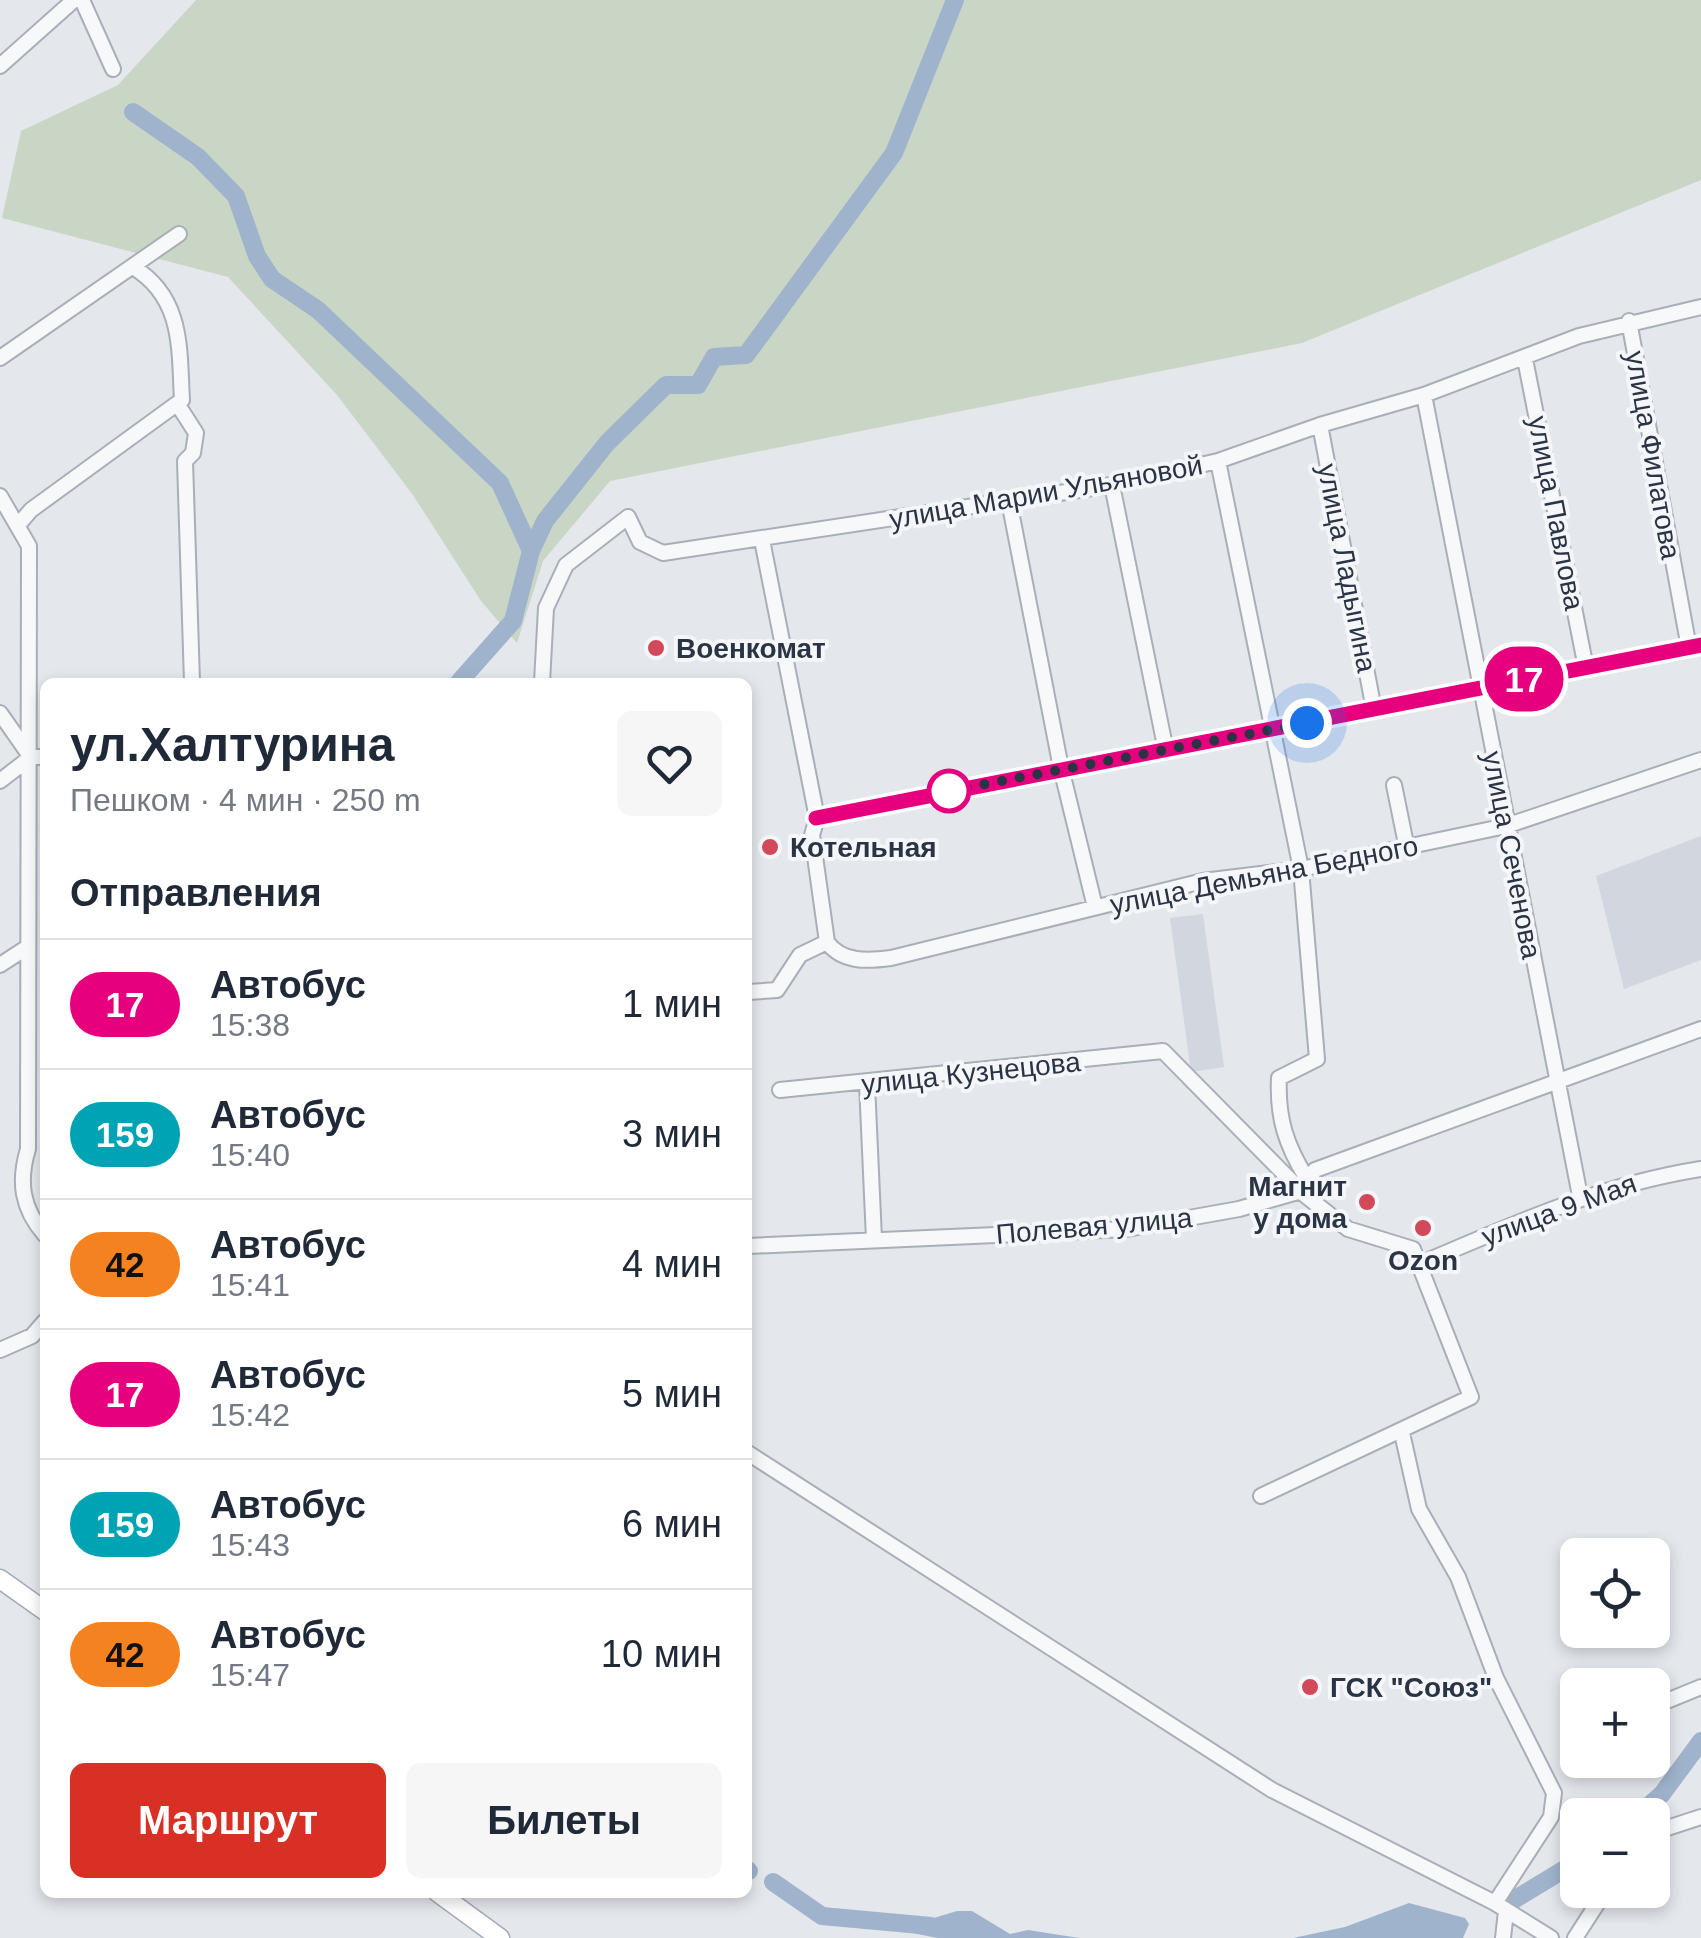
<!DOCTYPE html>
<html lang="ru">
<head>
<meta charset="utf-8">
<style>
	:root { --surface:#fff; --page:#f6f6f7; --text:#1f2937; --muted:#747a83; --line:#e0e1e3; --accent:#d93025 }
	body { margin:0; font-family:Helvetica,sans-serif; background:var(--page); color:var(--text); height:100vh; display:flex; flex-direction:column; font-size:38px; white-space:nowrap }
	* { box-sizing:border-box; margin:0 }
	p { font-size:32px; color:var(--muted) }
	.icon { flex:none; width:55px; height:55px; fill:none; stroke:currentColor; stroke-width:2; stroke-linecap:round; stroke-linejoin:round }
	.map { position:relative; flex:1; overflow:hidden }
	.sheet { position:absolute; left:40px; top:678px; width:712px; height:1220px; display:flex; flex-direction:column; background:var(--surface); border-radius:15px; box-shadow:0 5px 15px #0003 }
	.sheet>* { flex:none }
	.badge { padding:0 20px; border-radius:32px; font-size:35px; line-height:65px }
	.fabs { position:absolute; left:1560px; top:1538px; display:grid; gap:20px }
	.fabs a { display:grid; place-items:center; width:110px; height:110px; border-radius:15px; background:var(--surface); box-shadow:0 5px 15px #0003; font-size:50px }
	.you { position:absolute; width:50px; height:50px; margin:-25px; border:8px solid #fff; border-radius:50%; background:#1a73e8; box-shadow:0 0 0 15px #1a73e833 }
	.map>.badge { position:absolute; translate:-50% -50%; box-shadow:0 0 0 5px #fff }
	h2 { padding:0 30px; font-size:38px; line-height:90px }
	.round { display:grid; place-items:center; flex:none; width:105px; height:105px; border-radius:15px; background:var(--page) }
	.overview { display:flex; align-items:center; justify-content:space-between; height:170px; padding:0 30px }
	h1 { font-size:48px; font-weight:800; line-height:75px }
	.primary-button { display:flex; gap:20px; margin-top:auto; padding:20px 30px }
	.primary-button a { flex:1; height:115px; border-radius:15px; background:var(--accent); color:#fff; font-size:40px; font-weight:800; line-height:115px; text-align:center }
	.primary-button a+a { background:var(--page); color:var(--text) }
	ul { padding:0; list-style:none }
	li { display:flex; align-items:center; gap:30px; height:130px; padding:0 30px; border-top:2px solid var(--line) }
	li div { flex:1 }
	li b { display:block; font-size:38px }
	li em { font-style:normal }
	li .badge { min-width:110px; font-weight:700; text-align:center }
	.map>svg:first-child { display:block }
	.built { fill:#d2d6de }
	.green { fill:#c9d6c5 }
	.water { fill:#9fb4cc }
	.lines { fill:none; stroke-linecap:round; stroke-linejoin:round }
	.river { stroke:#9fb4cc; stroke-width:18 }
	.minor-casing { stroke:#a9aeb7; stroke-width:18 }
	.major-casing { stroke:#a3abb8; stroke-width:21 }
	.minor { stroke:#f7f8fa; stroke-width:14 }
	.major { stroke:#fff; stroke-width:18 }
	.line-casing { stroke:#fff; stroke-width:22 }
	.line { stroke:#e6007e; stroke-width:15 }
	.walk { stroke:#2b3445; stroke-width:10; stroke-dasharray:0 18 }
	.poi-dot { fill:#d1495b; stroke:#f4f6f9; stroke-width:4 }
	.stop-dot { fill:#fff; stroke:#e6007e; stroke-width:5 }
	.labels { text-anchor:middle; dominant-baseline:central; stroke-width:8; stroke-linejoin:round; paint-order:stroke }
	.street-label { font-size:28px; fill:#2b3445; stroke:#f4f6f9 }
	.poi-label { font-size:28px; font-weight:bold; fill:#2b3445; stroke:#f4f6f9; text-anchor:start }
</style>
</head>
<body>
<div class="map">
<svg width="1701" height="1938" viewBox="0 0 1701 1938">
	<rect width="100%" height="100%" fill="#e4e7ec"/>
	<path class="built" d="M 1701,836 L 1701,960 L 1624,989 L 1596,876 Z
		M 1203,914 L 1224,1067 L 1191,1072 L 1170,918 Z"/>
	<path class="green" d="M 196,0 L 1701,0 L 1701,180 L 1302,343 L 610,481 L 543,561 L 517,643 L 481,601 L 413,495 L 337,395 L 228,277 L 2,218 L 21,131 L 118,85 Z"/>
	<path class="water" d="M 1409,1903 L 1465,1918 L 1469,1924 L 1463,1938 L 1293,1938 L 1345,1927 Z
		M 957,1911 L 972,1911 L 1010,1934 L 1028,1930 L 1079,1938 L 937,1938 L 908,1932 L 907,1926 Z"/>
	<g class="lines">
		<path class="river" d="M 133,112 L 198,157 L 236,196 L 257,256 L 272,279 L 318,310 L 500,483 L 531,551
			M 459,682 L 513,621 L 531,551 L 545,521 L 607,443 L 666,385 L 698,385 L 714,357 L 746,355 L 894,153 L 955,0
			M 1638,1815 L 1662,1794 L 1701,1741
			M 748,1870 L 749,1871
			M 773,1882 L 822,1916 L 931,1926
			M 1512,1901 L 1578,1861"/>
		<g class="minor-casing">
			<path id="minor" d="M 82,0 L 113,69
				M 0,66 L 74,0
				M 1629,321 L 1689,648
				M 0,358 L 179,234
				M 1525,359 L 1586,668
				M 1424,395 L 1580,1196
				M 178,405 L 196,433 L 193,453 L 185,461 L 192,682
				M 1320,425 L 1374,710
				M 1218,461 L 1301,869 L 1317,1059 L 1279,1078 C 1277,1118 1286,1145 1307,1179
				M 1112,485 L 1165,746
				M 0,496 L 29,546 L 28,1149 C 18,1182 22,1209 45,1235
				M 1009,501 L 1061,768 L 1095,907
				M 19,524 L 31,510 L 182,400 C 179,350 184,298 133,267
				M 542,682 L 546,608 L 566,565 L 628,517 L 640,542 L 663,553 L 1112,485 L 1218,461 L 1320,425 L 1424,395 L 1579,336 L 1701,307
				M 0,713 L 30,756
				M 0,781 L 31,757 L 45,757
				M 1394,785 L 1407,849
				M 817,818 L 1701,645
				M 827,942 C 842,963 868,961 891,958 L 1203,881 L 1301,869 L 1506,826 L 1701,760
				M 0,965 L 26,948
				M 748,992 L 777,990 L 800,955 L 827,942 L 812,835 L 817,818 L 762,540
				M 867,1084 L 874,1239
				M 780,1090 L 1163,1051 L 1306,1196 L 1348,1229 L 1413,1249 L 1471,1397 L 1261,1496
				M 748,1246 L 1127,1229 L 1239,1209 L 1301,1191 L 1315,1170 L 1701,1029
				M 1420,1264 C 1513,1224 1600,1185 1701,1169
				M 0,1350 L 32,1336 L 45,1321
				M 1402,1433 L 1419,1509 L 1458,1577 L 1496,1678 L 1554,1793 L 1551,1817 L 1495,1903
				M 748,1453 L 1272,1790 L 1495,1903 L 1551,1938
				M 1652,1707 L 1701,1687
				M 1652,1833 L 1701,1817
				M 1503,1938 L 1506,1911
				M 1575,1938 L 1606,1890"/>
		</g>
		<g class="major-casing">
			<path id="major" d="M 0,1579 L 45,1611
				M 437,1892 L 500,1938"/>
		</g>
		<use href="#minor" class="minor"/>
		<use href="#major" class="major"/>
	</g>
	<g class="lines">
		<g class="line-casing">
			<path id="line" d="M 816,818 L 1701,645"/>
		</g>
		<use href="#line" class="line"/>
		<path class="walk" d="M 949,791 L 1307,723"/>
	</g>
	<g class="poi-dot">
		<circle cx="656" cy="648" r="10"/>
		<circle cx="770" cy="847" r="10"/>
		<circle cx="1367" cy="1202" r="10"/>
		<circle cx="1423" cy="1228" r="10"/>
		<circle cx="1310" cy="1687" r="10"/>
	</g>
	<circle class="stop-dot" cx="949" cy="791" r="20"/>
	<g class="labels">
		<g class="street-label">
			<text transform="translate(1653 455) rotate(80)">улица Филатова</text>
			<text transform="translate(1046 492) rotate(-10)">улица Марии Ульяновой</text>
			<text transform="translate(1556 513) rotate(79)">улица Павлова</text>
			<text transform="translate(1347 568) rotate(79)">улица Ладыгина</text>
			<text transform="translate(1512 855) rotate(79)">улица Сеченова</text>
			<text transform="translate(1264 875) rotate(-11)">улица Демьяна Бедного</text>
			<text transform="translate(971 1073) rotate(-6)">улица Кузнецова</text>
			<text transform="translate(1559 1210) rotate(-20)">улица 9 Мая</text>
			<text transform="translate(1094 1226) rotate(-5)">Полевая улица</text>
		</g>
		<g class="poi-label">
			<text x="676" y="648">Военкомат</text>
			<text x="790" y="847">Котельная</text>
			<text x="1347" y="1186" text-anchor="end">Магнит<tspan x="1347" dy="32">у дома</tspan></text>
			<text x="1423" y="1260" text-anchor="middle">Ozon</text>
			<text x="1330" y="1687">ГСК "Союз"</text>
		</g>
	</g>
</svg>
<div class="fabs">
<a><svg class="icon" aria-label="locate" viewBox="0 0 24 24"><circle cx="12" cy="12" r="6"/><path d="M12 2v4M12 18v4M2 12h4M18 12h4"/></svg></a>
<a>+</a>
<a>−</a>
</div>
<div class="you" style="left:1307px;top:723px"></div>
<b class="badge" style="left:1524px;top:679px;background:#e6007e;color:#fff">17</b>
<section class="sheet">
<div class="overview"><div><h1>ул.Халтурина</h1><p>Пешком · 4 мин · 250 m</p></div><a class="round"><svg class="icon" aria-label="heart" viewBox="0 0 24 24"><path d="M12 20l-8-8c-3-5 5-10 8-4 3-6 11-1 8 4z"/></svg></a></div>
<h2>Отправления</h2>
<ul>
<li><span class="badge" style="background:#e6007e;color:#fff">17</span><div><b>Автобус</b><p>15:38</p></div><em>1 мин</em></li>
<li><span class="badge" style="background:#00a3b4;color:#fff">159</span><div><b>Автобус</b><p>15:40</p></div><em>3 мин</em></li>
<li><span class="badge" style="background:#f58220;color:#111">42</span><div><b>Автобус</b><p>15:41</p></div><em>4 мин</em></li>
<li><span class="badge" style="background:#e6007e;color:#fff">17</span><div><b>Автобус</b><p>15:42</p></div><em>5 мин</em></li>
<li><span class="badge" style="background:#00a3b4;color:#fff">159</span><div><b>Автобус</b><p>15:43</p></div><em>6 мин</em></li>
<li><span class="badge" style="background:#f58220;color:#111">42</span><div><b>Автобус</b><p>15:47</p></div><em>10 мин</em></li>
</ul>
<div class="primary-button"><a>Маршрут</a><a>Билеты</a></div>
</section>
</div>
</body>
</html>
